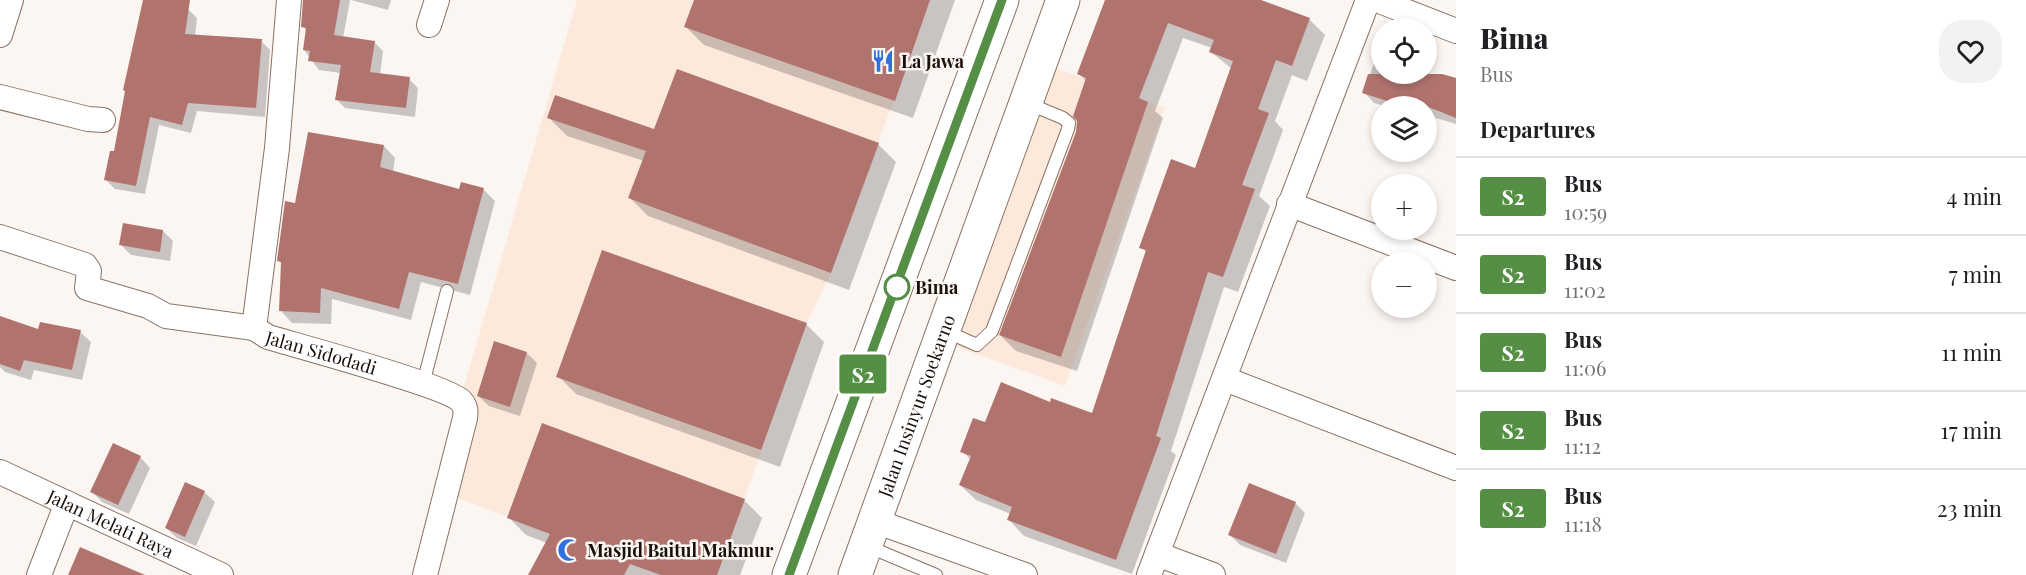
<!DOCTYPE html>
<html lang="en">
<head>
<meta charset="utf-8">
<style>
	:root { --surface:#fff; --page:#f2f2f2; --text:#202124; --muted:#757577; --line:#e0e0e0 }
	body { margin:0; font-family:"Playfair Display",serif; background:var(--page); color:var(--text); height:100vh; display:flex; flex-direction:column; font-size:22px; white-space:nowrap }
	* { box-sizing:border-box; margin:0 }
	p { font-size:20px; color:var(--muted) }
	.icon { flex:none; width:33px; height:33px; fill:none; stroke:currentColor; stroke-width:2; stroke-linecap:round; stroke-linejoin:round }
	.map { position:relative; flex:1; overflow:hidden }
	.sheet { display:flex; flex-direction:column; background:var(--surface); width:570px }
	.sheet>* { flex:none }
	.badge { padding:0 12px; border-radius:4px; font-size:21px; line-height:39px }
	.buttons { position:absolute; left:1371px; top:18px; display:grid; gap:12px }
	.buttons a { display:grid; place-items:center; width:66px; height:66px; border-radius:50%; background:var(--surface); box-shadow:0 3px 9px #0003; font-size:30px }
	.map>.badge { position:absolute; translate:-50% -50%; box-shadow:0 0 0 3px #fff }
	h2 { padding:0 24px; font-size:22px; line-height:54px }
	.round { display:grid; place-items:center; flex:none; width:63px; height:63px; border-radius:24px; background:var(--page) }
	.overview { display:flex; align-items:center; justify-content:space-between; height:102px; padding:0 24px }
	h1 { font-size:28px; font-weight:800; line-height:45px }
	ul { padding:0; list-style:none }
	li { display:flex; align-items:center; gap:18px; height:78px; padding:0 24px; border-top:2px solid var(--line) }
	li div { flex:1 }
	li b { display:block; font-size:22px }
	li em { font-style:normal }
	li .badge { min-width:66px; font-weight:700; text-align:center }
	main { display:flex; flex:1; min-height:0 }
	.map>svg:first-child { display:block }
	.built { fill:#fde9db }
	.shadow { fill:#0003 }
	.building { fill:#b1736e }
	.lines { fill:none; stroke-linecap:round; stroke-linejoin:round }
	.service-casing { stroke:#897263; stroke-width:14 }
	.minor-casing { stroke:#897263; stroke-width:26 }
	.primary-casing { stroke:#897263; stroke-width:35 }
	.service { stroke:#fff; stroke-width:12 }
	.minor { stroke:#fff; stroke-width:24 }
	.primary { stroke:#fff; stroke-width:33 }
	.line-casing { stroke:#fff; stroke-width:14 }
	.line { stroke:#548f45; stroke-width:9 }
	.stop-dot { fill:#fff; stroke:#548f45; stroke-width:3 }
	.labels { text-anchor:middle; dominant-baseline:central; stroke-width:5; stroke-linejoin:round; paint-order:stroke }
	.poi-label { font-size:18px; font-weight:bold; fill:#19100b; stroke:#fcf6f3; text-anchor:start }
	.stop-label { font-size:18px; font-weight:bold; fill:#19100b; stroke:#fcf6f3; text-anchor:start }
	.street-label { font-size:18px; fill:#19100b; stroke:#fcf6f3 }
</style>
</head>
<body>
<main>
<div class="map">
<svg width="1456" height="575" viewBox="0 0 1456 575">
	<rect width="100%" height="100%" fill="#fcf6f3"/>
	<path class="built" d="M 577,0 L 930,0 L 831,273 L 807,323 L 717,575 L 661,575 L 434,489 Z
		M 1044,64 L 1165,108 L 1065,386 L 943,342 Z"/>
	<path class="shadow" d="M 144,0 L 188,9 L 197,18 L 195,36 L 261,41 L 270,50 L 265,117 L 197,111 L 191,133 L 159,125 L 145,194 L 115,189 L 106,180 L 115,153 Z
		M 305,0 L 350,0 L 343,38 L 374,42 L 383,51 L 380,75 L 409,79 L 418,88 L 415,117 L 345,108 L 336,99 L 341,73 L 319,70 L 304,50 L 307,31 L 303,26 Z
		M 351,0 L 391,0 L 388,10 Z
		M 695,0 L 955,0 L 913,118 L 704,45 L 686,27 Z
		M 1106,0 L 1257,0 L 1309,19 L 1325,35 L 1307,81 L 1292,75 L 1275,121 L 1283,130 L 1259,196 L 1270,206 L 1238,292 L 1224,287 L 1171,451 L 1176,455 L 1132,574 L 1024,536 L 1009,520 L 1011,514 L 976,500 L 960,485 L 971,460 L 962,451 L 986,424 L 1051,404 L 1093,415 L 1147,253 L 1141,247 L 1196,170 L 1232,69 L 1211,52 L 1212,48 L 1183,38 L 1155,111 L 1163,118 L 1077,371 L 1016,351 L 1000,335 L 1077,132 L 1087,82 L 1079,74 Z
		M 1376,57 L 1382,59 L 1382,74 L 1425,74 L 1450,82 L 1452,78 L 1456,80 L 1456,124 L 1426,115 L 1426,106 L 1385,106 L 1374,103 L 1364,92 Z
		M 677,70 L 879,145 L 896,162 L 849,290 L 648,216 L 630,198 L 644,161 L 567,136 L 549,118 L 655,130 Z
		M 384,146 L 395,158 L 393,172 L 460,191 L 483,189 L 495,201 L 470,295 L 421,282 L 411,320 L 332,299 L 331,324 L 292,323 L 281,311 L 282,264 L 279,260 L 297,205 Z
		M 163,231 L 173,241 L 170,261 L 131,255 L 120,244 Z
		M 0,318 L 39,331 L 80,332 L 91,342 L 82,380 L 34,370 L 31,380 L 5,372 L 0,367 Z
		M 806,324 L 824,342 L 780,467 L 576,394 L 558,376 Z
		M 527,353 L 537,363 L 520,416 L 489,406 L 478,396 Z
		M 140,457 L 150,468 L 129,514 L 102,502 L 92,492 Z
		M 204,492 L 215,502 L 196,546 L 177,538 L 166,528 Z
		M 744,500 L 762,518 L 740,575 L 530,575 L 547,543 L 526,535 L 508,517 Z
		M 1295,503 L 1305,513 L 1286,563 L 1240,545 L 1230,535 Z"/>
	<path class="building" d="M 143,0 L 190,0 L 185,34 L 262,39 L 256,108 L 188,103 L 182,125 L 150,117 L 136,186 L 104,180 L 110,151 L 114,151 L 125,91 L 123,90 Z
		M 303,0 L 340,0 L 334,35 L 375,41 L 370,72 L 410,77 L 406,108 L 335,100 L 341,65 L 308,61 L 310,51 L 303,50 L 306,28 L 301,27 Z
		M 694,0 L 930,0 L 895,101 L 684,27 Z
		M 1105,0 L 1261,0 L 1310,18 L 1292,66 L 1276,60 L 1258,109 L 1269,113 L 1242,185 L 1255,189 L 1223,277 L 1208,272 L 1156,436 L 1161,438 L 1116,560 L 1007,520 L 1012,507 L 959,485 L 971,456 L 960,452 L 973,418 L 985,422 L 1001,382 L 1050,402 L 1051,398 L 1092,413 L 1146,250 L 1139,248 L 1171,159 L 1195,168 L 1233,61 L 1209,52 L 1214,40 L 1168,23 L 1139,98 L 1148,102 L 1061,357 L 999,335 L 1076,132 L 1077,121 L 1073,116 L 1086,78 L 1077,74 Z
		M 677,69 L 879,143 L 831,273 L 628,198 L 646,151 L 547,118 L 555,95 L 654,129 Z
		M 1368,74 L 1442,74 L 1456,78 L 1456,118 L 1426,106 L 1403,106 L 1362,93 Z
		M 308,132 L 384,145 L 380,167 L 459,189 L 461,182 L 484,188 L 458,284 L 409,272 L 399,309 L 321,288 L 320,313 L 279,311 L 281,262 L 277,261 L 285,201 L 295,203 Z
		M 123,223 L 163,230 L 160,252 L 119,245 Z
		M 602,250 L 807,323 L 761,450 L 556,377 Z
		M 0,316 L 38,329 L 40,322 L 81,330 L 72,370 L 24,360 L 20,371 L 0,364 Z
		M 494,341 L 527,352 L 510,407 L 477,396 Z
		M 542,423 L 745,499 L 717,575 L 661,575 L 630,564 L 624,575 L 528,575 L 550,534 L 507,518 Z
		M 113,443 L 141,456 L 118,505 L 90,492 Z
		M 185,482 L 205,491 L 185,537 L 165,528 Z
		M 1249,483 L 1296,502 L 1276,554 L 1228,535 Z
		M 80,547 L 145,575 L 68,575 Z"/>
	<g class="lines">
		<g class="service-casing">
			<path id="service" d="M 945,331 L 977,345 L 992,331 L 1068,129 L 1069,123 L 1063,118 L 1027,103
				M 423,384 L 447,291
				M 867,546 L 936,575"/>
		</g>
		<g class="minor-casing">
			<g id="minor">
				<path id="s1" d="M 289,0 L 277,148 L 254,328 L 268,337 C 298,346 447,386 461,401 C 466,407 466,411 465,418 L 425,575"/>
				<path d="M 1377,0 L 1456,31"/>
				<path d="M 429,25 L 437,0"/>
				<path d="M 0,35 L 11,0"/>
				<path d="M 0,97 L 88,119 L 103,120"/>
				<path d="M 1289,204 L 1456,268"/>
				<path d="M 0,237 L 85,265 L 89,271 L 87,288 L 148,306 L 166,316 L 254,328"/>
				<path d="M 1225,379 L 1456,468"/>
				<path id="s2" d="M 0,472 L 221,575"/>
				<path d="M 875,521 L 1025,575"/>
				<path d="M 1157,554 L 1213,575"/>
				<path d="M 39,575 L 67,503"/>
				<path d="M 1149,575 L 1368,0"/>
			</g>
		</g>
		<g class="primary-casing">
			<g id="primary">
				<path d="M 789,575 L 1002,0"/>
				<path id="s3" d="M 855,575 L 1063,0"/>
			</g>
		</g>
		<use href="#service" class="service"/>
		<use href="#minor" class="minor"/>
		<use href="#primary" class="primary"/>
	</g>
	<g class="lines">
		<g class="line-casing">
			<path id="line" d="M 789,575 L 1002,0"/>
		</g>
		<use href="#line" class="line"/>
	</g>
	<defs>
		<g id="restaurant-bare" transform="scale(1.8)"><path d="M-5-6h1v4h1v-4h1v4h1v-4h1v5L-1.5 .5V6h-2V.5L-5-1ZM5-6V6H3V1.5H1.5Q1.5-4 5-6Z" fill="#3171df" stroke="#fcf6f3" stroke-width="2.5" paint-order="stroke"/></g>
		<g id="mosque-bare" transform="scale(1.8)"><path d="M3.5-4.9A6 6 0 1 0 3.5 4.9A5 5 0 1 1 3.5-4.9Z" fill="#3171df" stroke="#fcf6f3" stroke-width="2.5" paint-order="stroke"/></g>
	</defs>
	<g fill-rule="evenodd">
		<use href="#restaurant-bare" x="883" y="61"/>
		<use href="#mosque-bare" x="569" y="550"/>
	</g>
	<circle class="stop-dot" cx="897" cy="287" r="12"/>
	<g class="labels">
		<g class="poi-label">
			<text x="901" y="61">La Jawa</text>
			<text x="587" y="550">Masjid Baitul Makmur</text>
		</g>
		<g class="stop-label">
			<text x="915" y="287">Bima</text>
		</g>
		<g class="street-label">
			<text stroke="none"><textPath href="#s1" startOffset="402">Jalan Sidodadi</textPath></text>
			<text stroke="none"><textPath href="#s3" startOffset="180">Jalan Insinyur Soekarno</textPath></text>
			<text stroke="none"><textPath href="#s2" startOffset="122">Jalan Melati Raya</textPath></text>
		</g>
	</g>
</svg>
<div class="buttons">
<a><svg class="icon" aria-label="locate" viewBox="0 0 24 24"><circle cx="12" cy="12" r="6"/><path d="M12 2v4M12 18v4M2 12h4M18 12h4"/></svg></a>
<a><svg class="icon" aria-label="layers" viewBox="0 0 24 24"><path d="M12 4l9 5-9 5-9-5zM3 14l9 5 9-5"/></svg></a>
<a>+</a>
<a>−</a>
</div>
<b class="badge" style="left:863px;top:374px;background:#548f45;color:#fff">S2</b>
</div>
<section class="sheet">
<div class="overview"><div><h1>Bima</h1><p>Bus</p></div><a class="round"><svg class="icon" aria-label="heart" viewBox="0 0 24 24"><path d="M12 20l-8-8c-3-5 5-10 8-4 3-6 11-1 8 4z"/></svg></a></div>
<h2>Departures</h2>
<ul>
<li><span class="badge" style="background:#548f45;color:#fff">S2</span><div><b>Bus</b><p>10:59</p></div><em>4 min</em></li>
<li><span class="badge" style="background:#548f45;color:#fff">S2</span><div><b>Bus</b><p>11:02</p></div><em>7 min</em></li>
<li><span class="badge" style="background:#548f45;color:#fff">S2</span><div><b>Bus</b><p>11:06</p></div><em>11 min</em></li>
<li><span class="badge" style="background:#548f45;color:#fff">S2</span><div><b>Bus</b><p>11:12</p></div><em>17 min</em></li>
<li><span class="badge" style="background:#548f45;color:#fff">S2</span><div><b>Bus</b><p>11:18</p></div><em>23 min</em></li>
</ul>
</section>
</main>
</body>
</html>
